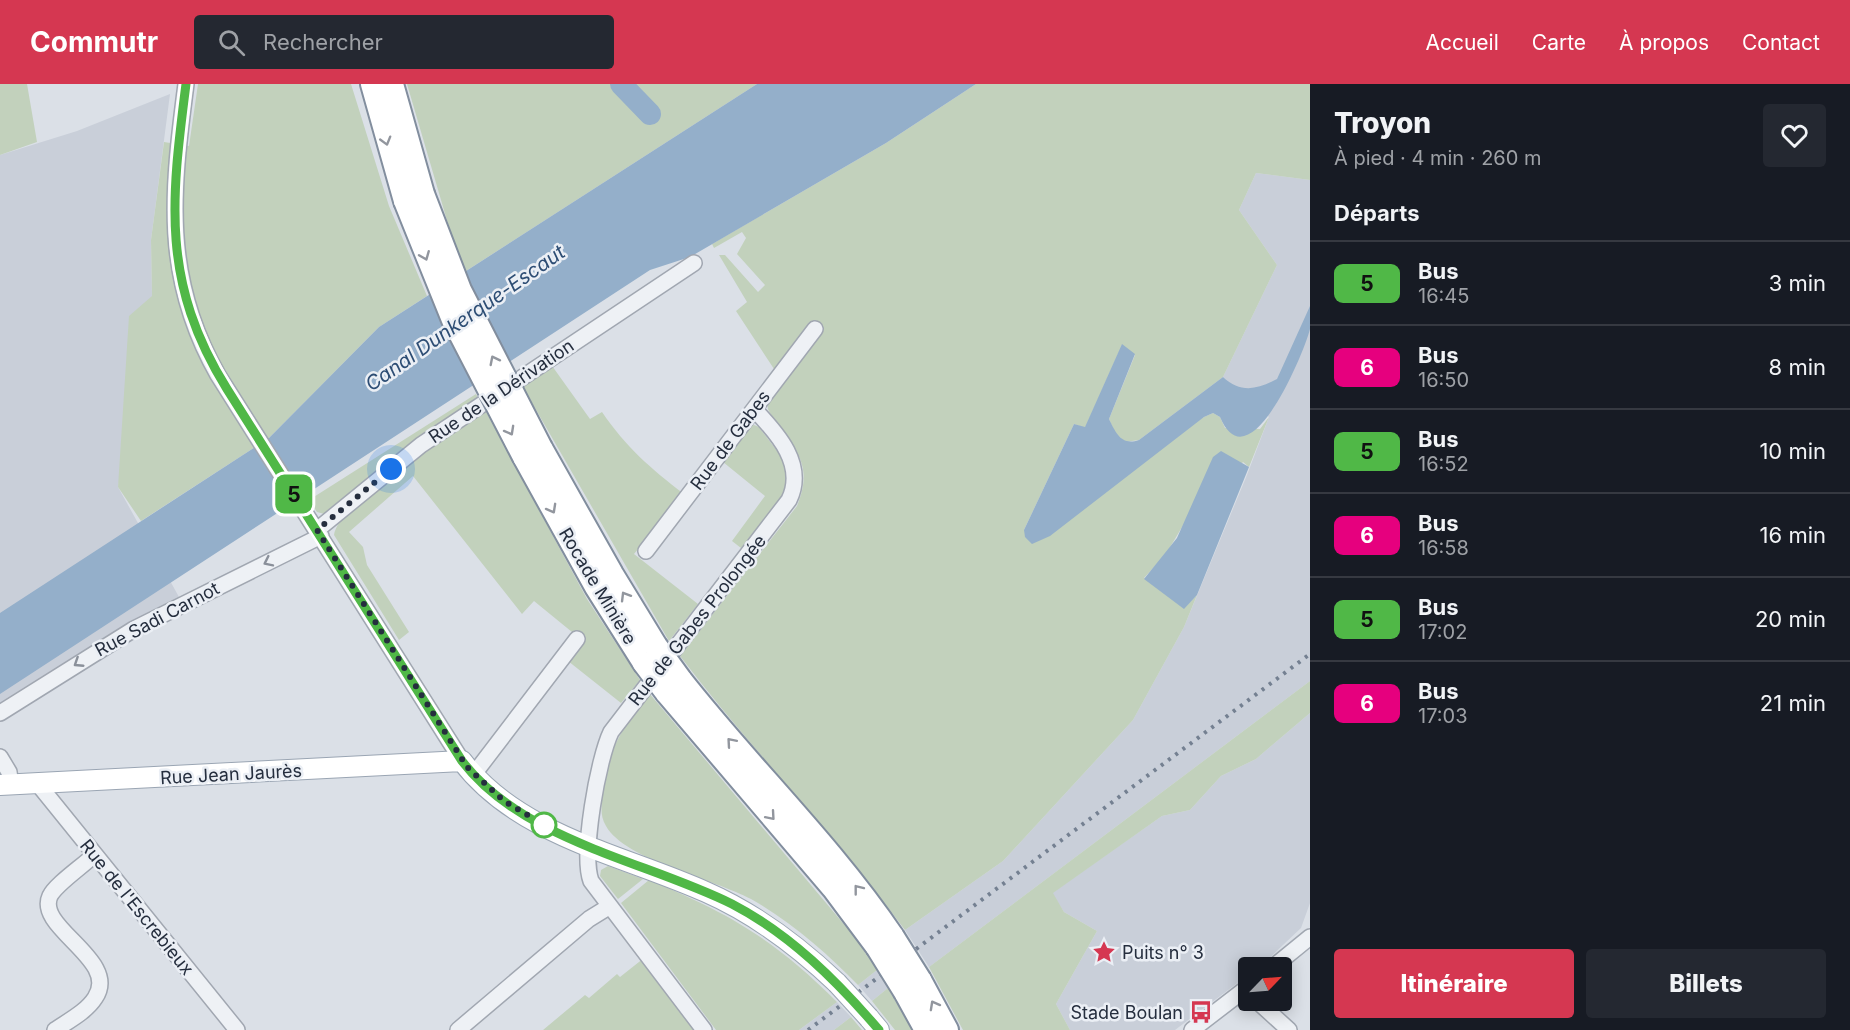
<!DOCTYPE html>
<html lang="fr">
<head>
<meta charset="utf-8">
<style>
	:root { --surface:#171b24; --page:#242831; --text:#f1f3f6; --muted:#9ea1a6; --line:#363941; --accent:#d53751 }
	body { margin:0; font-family:Inter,sans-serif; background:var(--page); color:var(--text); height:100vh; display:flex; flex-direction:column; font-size:22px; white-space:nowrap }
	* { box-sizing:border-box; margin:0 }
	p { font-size:20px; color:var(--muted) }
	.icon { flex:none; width:33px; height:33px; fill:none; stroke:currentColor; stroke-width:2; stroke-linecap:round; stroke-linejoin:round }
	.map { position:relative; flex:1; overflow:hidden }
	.side { display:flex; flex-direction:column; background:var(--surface); width:540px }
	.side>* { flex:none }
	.badge { padding:0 12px; border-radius:9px; font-size:21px; line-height:39px }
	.needle { width:39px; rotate:65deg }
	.fabs { position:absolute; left:1238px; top:873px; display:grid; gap:12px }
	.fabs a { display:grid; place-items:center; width:54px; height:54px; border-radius:6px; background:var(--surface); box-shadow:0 3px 15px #0003; font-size:30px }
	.you { position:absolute; width:30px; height:30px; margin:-15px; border:4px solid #fff; border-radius:50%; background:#1a73e8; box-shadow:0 0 0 9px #1a73e833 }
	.map>.badge { position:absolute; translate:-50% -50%; box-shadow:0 0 0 3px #fff }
	h2 { padding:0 24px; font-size:22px; line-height:54px }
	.round { display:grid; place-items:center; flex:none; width:63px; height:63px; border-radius:6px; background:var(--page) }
	.summary { display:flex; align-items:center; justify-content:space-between; height:102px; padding:0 24px }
	h1 { font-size:28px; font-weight:800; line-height:45px }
	.primary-button { display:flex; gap:12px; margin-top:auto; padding:12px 24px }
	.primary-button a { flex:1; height:69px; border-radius:6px; background:var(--accent); color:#fff; font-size:24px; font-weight:800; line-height:69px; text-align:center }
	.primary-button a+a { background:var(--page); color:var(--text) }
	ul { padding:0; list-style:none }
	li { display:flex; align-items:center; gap:18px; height:84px; padding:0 24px; border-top:2px solid var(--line) }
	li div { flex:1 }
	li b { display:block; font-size:22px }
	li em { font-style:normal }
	li .badge { min-width:66px; font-weight:700; text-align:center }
	header { display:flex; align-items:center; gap:36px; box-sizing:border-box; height:84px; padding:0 30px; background:var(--accent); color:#fff }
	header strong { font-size:28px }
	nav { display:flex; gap:33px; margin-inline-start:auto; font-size:21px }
	.search { width:420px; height:54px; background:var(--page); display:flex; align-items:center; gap:15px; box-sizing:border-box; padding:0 21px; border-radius:6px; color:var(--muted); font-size:22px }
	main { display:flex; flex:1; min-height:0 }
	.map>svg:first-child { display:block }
	.built { fill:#c9cfd9 }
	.green { fill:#c2d1bc }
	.water { fill:#94afca }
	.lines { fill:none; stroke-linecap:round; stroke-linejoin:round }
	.river { stroke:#94afca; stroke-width:22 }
	.minor-casing { stroke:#a1a7b1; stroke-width:18 }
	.major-casing { stroke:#9aa5b3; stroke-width:22 }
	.highway-casing { stroke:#828e9e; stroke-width:26 }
	.minor { stroke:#eef1f5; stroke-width:15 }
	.major { stroke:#fff; stroke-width:20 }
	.highway { stroke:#fff; stroke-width:22 }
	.rail { stroke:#748091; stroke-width:4; stroke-dasharray:3 6; stroke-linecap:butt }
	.major-bridge-casing { stroke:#9aa5b3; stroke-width:22; stroke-linecap:butt }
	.highway-bridge-casing { stroke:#828e9e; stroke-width:26; stroke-linecap:butt }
	.major-bridge { stroke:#fff; stroke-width:20 }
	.highway-bridge { stroke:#fff; stroke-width:22 }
	.oneway { stroke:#92969e }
	.oneway2 { stroke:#8a909a }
	.line-casing { stroke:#fff; stroke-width:14 }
	.line { stroke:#50b847; stroke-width:9 }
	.walk { stroke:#252e3e; stroke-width:6; stroke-dasharray:0 10.8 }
	.stop-dot { fill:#fff; stroke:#50b847; stroke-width:3 }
	.labels { text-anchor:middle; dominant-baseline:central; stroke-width:5; stroke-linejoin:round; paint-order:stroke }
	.street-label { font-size:18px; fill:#252e3e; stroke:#ebeff5 }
	.poi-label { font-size:18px; fill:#252e3e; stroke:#ebeff5; text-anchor:start }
	.water-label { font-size:20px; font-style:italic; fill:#2d4d74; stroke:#ebeff5 }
</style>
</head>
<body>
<header>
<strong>Commutr</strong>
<div class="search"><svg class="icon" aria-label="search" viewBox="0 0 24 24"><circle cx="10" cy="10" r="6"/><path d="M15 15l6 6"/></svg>Rechercher</div>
<nav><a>Accueil</a><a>Carte</a><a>À propos</a><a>Contact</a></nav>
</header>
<main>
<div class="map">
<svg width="1310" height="946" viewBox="0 0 1310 946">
	<rect width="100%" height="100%" fill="#dbe0e7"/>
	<path class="built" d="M 170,10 L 151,156 L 152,212 L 118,403 L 184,522 L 111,569 L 0,634 L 0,71 L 77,47 Z
		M 1256,89 L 1310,96 L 1310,597 L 929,883 L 905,846 L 1003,777 L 1133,636 L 1184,543 L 1247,391 L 1269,333 L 1223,293 L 1277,181 L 1239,126 Z
		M 1310,629 L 1310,819 L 1301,844 L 1264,879 L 1258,883 L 1248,884 L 1248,891 L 1175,946 L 1070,946 L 1056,920 L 1097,847 L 1064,828 L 1052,809 L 1162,732 L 1190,726 L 1221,692 L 1256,675 Z
		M 877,886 L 888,904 L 872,917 L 858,901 Z
		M 837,918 L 851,933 L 834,946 L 799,946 Z"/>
	<path class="green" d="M 0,0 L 27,0 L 37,58 L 0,71 Z
		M 198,0 L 351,0 L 389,122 L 427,212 L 379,243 L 269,354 L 141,437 L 118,403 L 129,232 L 152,212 L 151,156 L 164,58 L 189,62 Z
		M 407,0 L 757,0 L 466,187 L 458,174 Z
		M 976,0 L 1310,0 L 1310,96 L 1256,89 L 1239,126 L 1277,181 L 1223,293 L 1139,356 L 1125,358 L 1115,349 L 1109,335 L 1135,271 L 1122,261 L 1085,344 L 1074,340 L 1024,446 L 1204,333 L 1213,329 L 1220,333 L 1225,344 L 1260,345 L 1269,333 L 1249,383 L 1243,378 L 1185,438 L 1166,470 L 1144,494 L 1184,524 L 1197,511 L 1184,543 L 1133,636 L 1003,777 L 905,846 C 834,751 752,666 680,572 L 797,422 C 812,385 800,371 779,341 C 775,336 770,330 768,325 C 765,313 772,299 776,288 L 736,227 L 747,218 L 719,171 L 725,171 L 758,208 L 765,201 L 737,170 L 746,154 L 742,148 L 714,164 L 712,160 L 886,59 Z
		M 550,279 L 590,335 L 602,328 C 626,363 650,384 684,410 L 634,470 L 698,520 L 669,557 L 520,298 Z
		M 476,310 L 479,316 L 328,431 L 317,428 L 309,416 Z
		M 484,324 L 587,515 L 640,596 L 621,619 L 568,577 L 583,557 L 534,517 L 522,530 L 413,392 L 349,448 L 363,463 L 367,481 L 409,548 L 399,556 L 334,451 C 339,417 453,345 484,324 Z
		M 754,341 L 759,343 C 768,356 781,369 786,383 C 795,411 757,444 741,464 L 732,457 L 765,412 L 723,378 L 749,342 Z
		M 1310,597 L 1310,629 L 1256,675 L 1221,692 L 1190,726 L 1162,732 L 1053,809 L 1064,828 L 1097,847 L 1056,920 L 1070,946 L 963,946 L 929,883 Z
		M 649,609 L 853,851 L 877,886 L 858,901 C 827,869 790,837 751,815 C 714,795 625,776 606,742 C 599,731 602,719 603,706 C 606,667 626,639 649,609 Z
		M 608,782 L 643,795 L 618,815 L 600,792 L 601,786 Z
		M 649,796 C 729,829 775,856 837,918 L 799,946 L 716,946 L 621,819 Z
		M 644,874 L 698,946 L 543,946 L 585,911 L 589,914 L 617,890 L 620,893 Z
		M 888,904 L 912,946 L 895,946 L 872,917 Z
		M 851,933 L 862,946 L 834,946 Z"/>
	<path class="water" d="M 757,0 L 976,0 L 886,59 L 690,173 L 650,186 L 0,610 L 0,529 L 269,354 L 379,243 Z
		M 1310,222 C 1310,229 1310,238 1310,245 C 1304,269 1249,402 1220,333 L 1213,329 L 1204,333 L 1050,452 L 1032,460 L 1025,453 L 1024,446 L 1074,340 L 1085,343 L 1122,260 L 1135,270 L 1109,335 C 1116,349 1121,362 1139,356 L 1223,293 C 1240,309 1257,306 1277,295 Z
		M 1221,367 L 1249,383 L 1197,511 L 1184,525 L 1144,495 L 1177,454 L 1213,373 Z"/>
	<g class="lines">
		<path class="river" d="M 621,0 L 650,30"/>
		<g class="minor-casing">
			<path id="minor" d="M 186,0 C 172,107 162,193 218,291 L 462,677
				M 317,446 L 421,361 L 694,179
				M 646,467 L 815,245
				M 0,629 L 134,545 L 321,452
				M 0,673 L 9,688 L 11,701
				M 474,690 L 577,555
				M 38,700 L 237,946
				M 1272,884 L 1310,853
				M 1256,916 L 1289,946
				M 55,946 C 68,937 86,928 95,914 C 121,876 35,844 50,812 C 56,800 83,782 94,771
				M 458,946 L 589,835 L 610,822
				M 704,946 L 591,797 C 581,770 598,675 611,648 L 789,416 C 806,381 778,350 754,325
				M 1192,946 L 1248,903"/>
		</g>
		<g class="major-casing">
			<path id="major" d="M 0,701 L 462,677 C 519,752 624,771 706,808 C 756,830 798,862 837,899
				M 869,934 L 879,946"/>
		</g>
		<g class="highway-casing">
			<path id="highway" d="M 372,0 L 405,117
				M 392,0 L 423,110
				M 541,364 L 612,490 L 656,562
				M 524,373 L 596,503 L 644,579
				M 680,595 C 749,683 830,760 893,853
				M 666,608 L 833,804 L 877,863
				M 920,896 L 947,946
				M 905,908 L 926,946"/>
		</g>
		<use href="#minor" class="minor"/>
		<use href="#major" class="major"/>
		<use href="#highway" class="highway"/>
		<path class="rail" d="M 808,946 L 1310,570"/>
		<g class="major-bridge-casing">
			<path id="major-bridge" d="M 837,899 L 869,934"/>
		</g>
		<g class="highway-bridge-casing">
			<path id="highway-bridge" d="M 423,110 L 460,206 L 541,364
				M 405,117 L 453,236 L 524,373
				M 656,562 L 680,595
				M 644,579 L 666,608
				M 893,853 L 920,896
				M 877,863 L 905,908"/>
		</g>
		<use href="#major-bridge" class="major-bridge"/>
		<use href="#highway-bridge" class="highway-bridge"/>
	</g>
	<defs><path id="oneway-chevron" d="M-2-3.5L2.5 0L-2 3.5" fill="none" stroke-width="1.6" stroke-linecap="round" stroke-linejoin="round" transform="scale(1.5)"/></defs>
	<g class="oneway">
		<use href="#oneway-chevron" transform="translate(386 57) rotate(74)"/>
		<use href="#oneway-chevron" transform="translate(425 172) rotate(68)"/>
		<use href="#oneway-chevron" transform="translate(494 276) rotate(-117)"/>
		<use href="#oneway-chevron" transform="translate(510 347) rotate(61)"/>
		<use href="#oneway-chevron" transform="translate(552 425) rotate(61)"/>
		<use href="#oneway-chevron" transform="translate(625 512) rotate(-121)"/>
		<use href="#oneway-chevron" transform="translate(731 658) rotate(-131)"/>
		<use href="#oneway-chevron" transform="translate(771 732) rotate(49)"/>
		<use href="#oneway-chevron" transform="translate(858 805) rotate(-128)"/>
		<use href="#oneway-chevron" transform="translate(934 921) rotate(-119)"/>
	</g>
	<g class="oneway2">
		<use href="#oneway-chevron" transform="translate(268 478) rotate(154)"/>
		<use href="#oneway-chevron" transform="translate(78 579) rotate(147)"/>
	</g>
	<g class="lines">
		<g class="line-casing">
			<path id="line" d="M 186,0 C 171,117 161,199 227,305 L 462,677 C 523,757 646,777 732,820 C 790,850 837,897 879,946"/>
		</g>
		<use href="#line" class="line"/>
		<path class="walk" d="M 391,385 L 317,446 L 467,683 L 504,717 L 546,742 L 544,741"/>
	</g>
	<defs>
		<g id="sight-bare" transform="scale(1.8)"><path d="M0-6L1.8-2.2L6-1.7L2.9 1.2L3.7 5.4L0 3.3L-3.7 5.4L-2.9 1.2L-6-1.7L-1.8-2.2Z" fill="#d53751" stroke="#ebeff5" stroke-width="2.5" paint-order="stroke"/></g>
		<g id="bus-bare" transform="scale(1.8)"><path d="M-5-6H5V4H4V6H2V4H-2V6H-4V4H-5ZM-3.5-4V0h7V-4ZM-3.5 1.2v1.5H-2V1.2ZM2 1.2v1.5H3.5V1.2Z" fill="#d53751" stroke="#ebeff5" stroke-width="2.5" paint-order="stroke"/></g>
	</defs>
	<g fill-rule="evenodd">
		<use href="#sight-bare" x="1104" y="868"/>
		<use href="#bus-bare" x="1201" y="928"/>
	</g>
	<circle class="stop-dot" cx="544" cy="741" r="12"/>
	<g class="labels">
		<g class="street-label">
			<text transform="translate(501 307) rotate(-34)">Rue de la Dérivation</text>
			<text transform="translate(730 356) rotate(-53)">Rue de Gabes</text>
			<text transform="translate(598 502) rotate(59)">Rocade Minière</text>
			<text transform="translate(157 535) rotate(-28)">Rue Sadi Carnot</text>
			<text transform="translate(697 536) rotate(-52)">Rue de Gabes Prolongée</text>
			<text transform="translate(231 690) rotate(-3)">Rue Jean Jaurès</text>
			<text transform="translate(137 823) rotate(51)">Rue de l'Escrebieux</text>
		</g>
		<g class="poi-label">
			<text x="1122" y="868">Puits n° 3</text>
			<text x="1183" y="928" text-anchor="end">Stade Boulan</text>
		</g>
		<g class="water-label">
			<text transform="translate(465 234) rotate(-35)">Canal Dunkerque-Escaut</text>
		</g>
	</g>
</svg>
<div class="fabs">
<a><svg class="needle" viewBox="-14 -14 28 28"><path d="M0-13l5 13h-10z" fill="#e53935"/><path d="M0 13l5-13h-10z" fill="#9ea1a6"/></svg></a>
</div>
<div class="you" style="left:391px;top:385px"></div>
<b class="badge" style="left:294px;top:410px;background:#50b847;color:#111">5</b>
</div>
<section class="side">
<div class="summary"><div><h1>Troyon</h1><p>À pied · 4 min · 260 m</p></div><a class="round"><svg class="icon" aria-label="heart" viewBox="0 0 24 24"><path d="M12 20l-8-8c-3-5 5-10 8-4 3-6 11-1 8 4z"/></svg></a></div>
<h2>Départs</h2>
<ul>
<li><span class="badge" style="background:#50b847;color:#111">5</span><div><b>Bus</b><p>16:45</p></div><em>3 min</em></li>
<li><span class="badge" style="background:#e6007e;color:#fff">6</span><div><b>Bus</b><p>16:50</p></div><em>8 min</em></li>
<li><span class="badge" style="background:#50b847;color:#111">5</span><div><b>Bus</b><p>16:52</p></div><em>10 min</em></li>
<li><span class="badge" style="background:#e6007e;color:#fff">6</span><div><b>Bus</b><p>16:58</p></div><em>16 min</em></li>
<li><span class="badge" style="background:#50b847;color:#111">5</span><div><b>Bus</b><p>17:02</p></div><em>20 min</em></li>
<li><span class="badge" style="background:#e6007e;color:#fff">6</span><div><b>Bus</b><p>17:03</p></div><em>21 min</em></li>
</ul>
<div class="primary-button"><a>Itinéraire</a><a>Billets</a></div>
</section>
</main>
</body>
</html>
